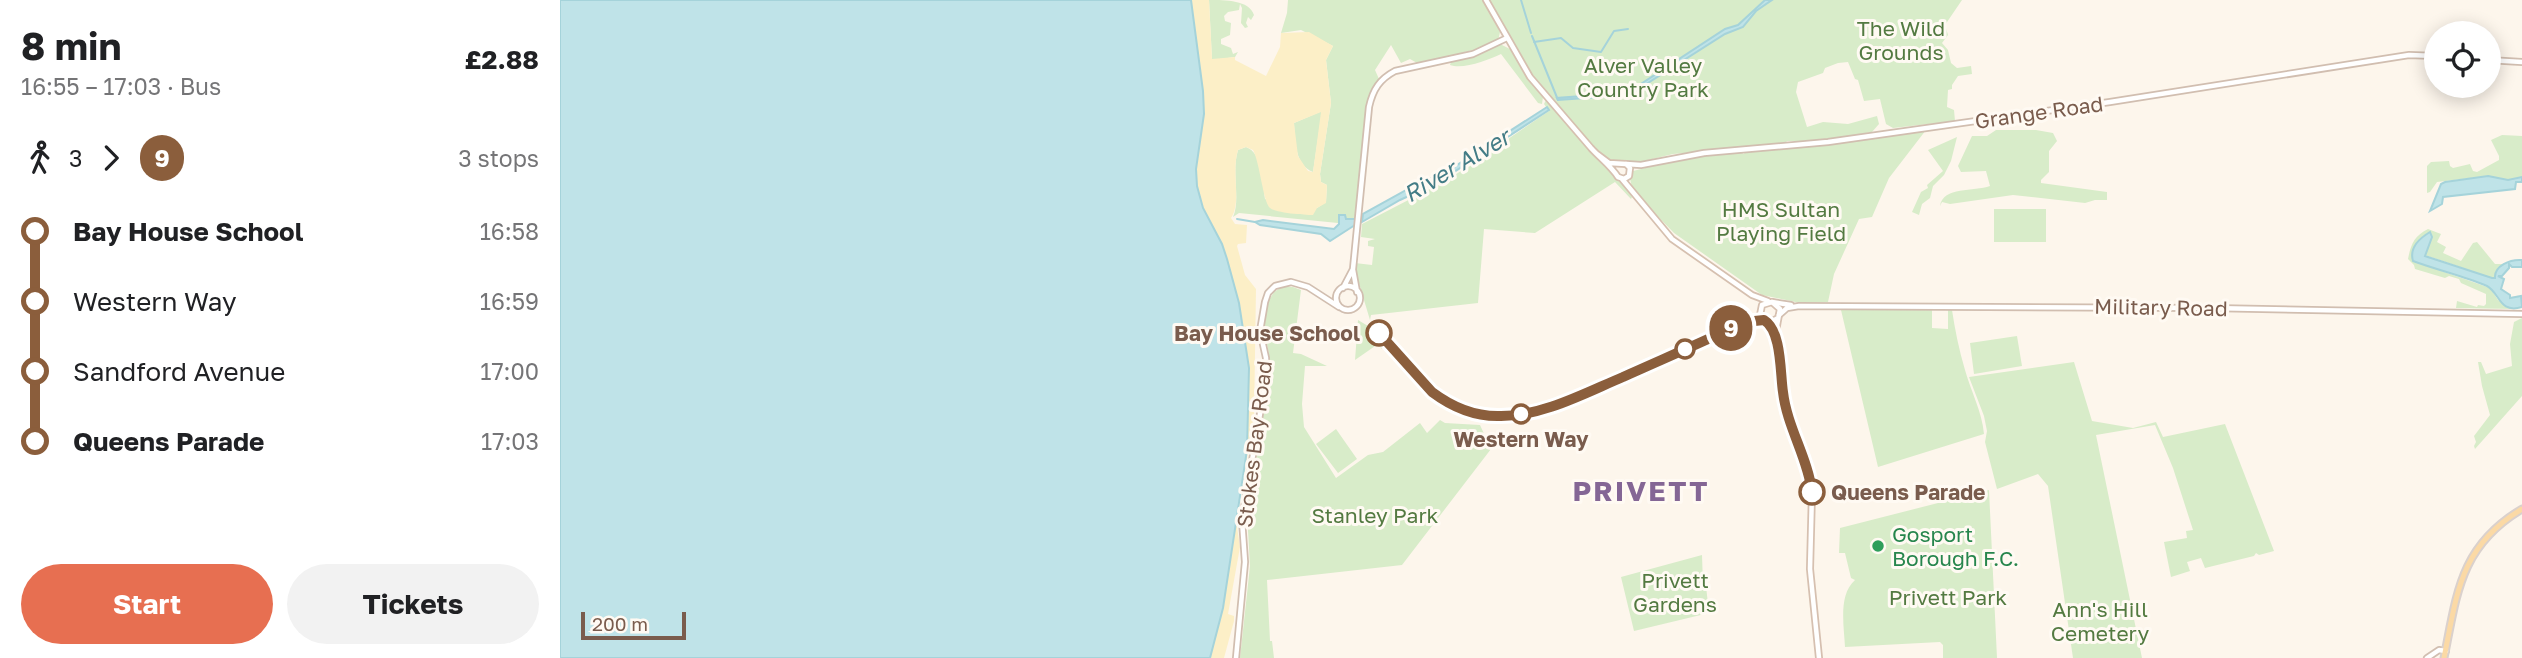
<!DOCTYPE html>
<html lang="en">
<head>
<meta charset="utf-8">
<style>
	:root { --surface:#fff; --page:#f2f2f2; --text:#202124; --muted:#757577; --accent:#e76f51 }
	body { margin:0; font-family:"Golos Text",sans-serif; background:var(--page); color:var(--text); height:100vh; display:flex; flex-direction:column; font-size:26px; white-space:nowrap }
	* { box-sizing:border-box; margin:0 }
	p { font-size:23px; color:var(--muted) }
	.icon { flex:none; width:38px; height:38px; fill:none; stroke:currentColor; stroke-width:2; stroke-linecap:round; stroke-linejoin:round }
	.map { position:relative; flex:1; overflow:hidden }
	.panel { display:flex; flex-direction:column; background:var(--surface); width:560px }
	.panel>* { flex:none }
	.badge { padding:0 14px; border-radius:23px; font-size:24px; line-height:46px }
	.controls { position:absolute; left:1864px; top:21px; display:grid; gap:14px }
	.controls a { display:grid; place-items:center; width:77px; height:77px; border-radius:50%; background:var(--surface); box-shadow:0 4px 18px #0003; font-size:35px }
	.scale { position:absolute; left:21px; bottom:18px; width:105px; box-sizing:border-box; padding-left:7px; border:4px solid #7a5c4d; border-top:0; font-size:19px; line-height:24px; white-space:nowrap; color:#7a5c4d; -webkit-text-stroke:5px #fffaf3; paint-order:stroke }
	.map>.badge { position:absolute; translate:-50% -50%; box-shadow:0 0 0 4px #fff }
	.legs { display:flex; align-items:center; gap:10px; height:77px; padding:0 21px; font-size:23px }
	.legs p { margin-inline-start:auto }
	.headline { display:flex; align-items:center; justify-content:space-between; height:119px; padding:0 21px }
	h1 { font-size:38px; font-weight:700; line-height:52px }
	.button { display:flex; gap:14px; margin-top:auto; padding:14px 21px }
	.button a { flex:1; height:80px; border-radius:42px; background:var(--accent); color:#fff; font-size:28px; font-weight:700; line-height:80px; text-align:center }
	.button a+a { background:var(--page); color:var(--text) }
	ul { padding:0 21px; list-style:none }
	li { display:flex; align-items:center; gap:24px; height:70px; font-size:26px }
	li i { display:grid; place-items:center; width:10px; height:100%; margin:0 9px; background:currentColor }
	li i::after { content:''; width:18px; height:18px; margin:-9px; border:5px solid; border-radius:50%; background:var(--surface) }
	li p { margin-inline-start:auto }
	li:first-child i { background:linear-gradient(#0000 50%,currentColor 0) }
	li:last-child i { background:linear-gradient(currentColor 50%,#0000 0) }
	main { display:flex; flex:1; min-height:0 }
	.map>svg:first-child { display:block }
	.green { fill:#d8ecc9 }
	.sand { fill:#fcefc7; fill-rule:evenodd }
	.water { fill:#bfe3e8; stroke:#a5d3da; stroke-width:2 }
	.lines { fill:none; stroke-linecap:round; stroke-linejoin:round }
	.stream { stroke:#a5d3da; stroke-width:2 }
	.tertiary-casing { stroke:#d1beb0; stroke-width:8 }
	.secondary-casing { stroke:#d6c0b0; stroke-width:8 }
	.primary-casing { stroke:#dad1cd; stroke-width:9 }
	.tertiary { stroke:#fff; stroke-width:4.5 }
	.secondary { stroke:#fff; stroke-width:4.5 }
	.primary { stroke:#fbd9a5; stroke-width:5 }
	.line-1-casing { stroke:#fff; stroke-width:16 }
	.line-1 { stroke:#8b5e3c; stroke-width:10 }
	.stop-1-dot { fill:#fff; stroke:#8b5e3c; stroke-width:3.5 }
	.leisure-dot { fill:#2e9e5b; stroke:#fffaf3; stroke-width:2.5 }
	.labels { text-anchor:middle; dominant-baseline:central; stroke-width:6; stroke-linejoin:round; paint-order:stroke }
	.park-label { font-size:21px; fill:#537a41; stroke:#fffaf3 }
	.street-label { font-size:21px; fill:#7a5c4d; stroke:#fffaf3 }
	.stop-label { font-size:21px; font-weight:bold; fill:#7a5c4d; stroke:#fffaf3; text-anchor:end }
	.leisure-label { font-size:21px; fill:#27864d; stroke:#fffaf3; text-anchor:start }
	.water-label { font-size:23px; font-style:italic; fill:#437c86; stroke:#fffaf3 }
	.district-label { font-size:28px; font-weight:bold; letter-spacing:2px; fill:#846695; stroke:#fffaf3 }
</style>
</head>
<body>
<main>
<section class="panel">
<div class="headline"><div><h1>8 min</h1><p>16:55 – 17:03 · Bus</p></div><b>£2.88</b></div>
<div class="legs"><svg class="icon" aria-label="walk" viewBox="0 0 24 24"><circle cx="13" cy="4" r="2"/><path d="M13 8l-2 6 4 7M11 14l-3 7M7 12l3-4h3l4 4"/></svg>3<svg class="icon" aria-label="forward" viewBox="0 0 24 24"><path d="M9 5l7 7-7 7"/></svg><b class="badge" style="background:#8b5e3c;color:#fff">9</b><p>3 stops</p></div>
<ul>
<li><i style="color:#8b5e3c"></i><b>Bay House School</b><p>16:58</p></li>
<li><i style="color:#8b5e3c"></i><span>Western Way</span><p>16:59</p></li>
<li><i style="color:#8b5e3c"></i><span>Sandford Avenue</span><p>17:00</p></li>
<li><i style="color:#8b5e3c"></i><b>Queens Parade</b><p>17:03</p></li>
</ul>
<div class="button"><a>Start</a><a>Tickets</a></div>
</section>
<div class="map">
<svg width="1962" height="658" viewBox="0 0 1962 658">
	<rect width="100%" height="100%" fill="#fdf6ec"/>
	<path class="green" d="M 649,0 C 666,0 689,0 694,15 L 691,20 L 688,17 L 686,23 L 688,27 L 685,28 L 681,23 L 682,8 L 680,4 L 679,10 L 668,12 L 664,16 L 665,21 L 671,23 L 670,35 L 661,39 L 661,44 L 671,48 L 673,54 L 678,52 L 675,57 L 652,60 Z
		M 728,0 L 924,0 L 940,32 L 938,41 L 916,51 L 912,50 L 901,53 L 900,55 L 857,63 L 850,59 L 841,63 L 831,45 L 815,70 L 819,79 L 811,91 L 807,106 L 797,218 L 791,221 L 779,215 L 778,223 L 679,213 L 673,217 C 681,199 671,173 678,150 L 686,147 C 703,153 703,183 705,199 L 757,208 L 766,202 L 767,185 L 761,182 L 760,174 L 771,103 L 766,60 L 773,46 L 741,30 L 721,33 L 727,13 Z
		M 929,0 L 1402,0 L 1385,25 L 1388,35 L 1382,43 L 1388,50 L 1391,63 L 1397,68 L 1411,66 L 1412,74 L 1398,76 L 1392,85 L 1392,89 L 1388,90 L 1387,107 L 1394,110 L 1395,121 L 1333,128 L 1326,124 L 1320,99 L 1304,101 L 1298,80 L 1295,79 L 1288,62 L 1278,63 L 1265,68 L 1263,73 L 1238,82 L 1236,92 L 1247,127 L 1263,122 L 1288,124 L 1317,116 L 1319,124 L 1312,132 L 1238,144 L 1236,141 L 1226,141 L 1230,144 L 1113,154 L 1080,162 L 1052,162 L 1036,150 L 1036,147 L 1034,148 L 970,76 Z
		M 940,44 L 950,49 L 970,82 L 983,97 L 982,104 L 978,103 L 941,54 C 928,60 903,70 890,65 L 891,62 L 921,54 Z
		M 986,100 L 1064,186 L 1072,197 L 1071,199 L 1055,182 L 975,233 L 924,229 L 918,303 L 811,315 L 810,320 L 795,270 L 795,263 L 812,265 L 814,247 L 808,246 L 808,241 L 815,239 L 801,237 L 802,224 L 889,179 L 989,111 L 984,104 Z
		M 762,111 L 753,172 C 735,165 735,141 734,123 Z
		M 1366,130 L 1329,178 L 1312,217 L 1299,219 L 1274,274 L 1268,302 L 1240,303 L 1202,295 L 1114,233 L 1073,191 L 1070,179 L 1073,171 L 1130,157 L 1180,152 L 1184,154 L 1185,151 L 1256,146 Z
		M 1436,130 L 1476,130 L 1493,133 L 1497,141 L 1489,151 L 1489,172 L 1481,180 L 1481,183 L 1547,192 L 1547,200 L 1535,200 L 1525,203 L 1453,195 L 1390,204 L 1382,202 L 1380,206 C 1383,186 1414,192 1430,186 L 1426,171 L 1401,172 L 1398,166 L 1412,136 L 1427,136 Z
		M 1942,135 L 1962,136 L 1962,177 L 1949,180 L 1928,176 L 1877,182 L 1870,192 L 1867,193 L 1867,166 L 1871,162 L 1889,161 L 1890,166 L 1893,168 L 1910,164 L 1913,171 L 1917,172 L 1939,160 L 1939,156 L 1931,140 Z
		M 1397,137 L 1391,161 L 1384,175 L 1373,186 L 1370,198 L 1362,204 L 1359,215 L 1352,212 L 1361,192 L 1368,188 L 1367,185 L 1383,171 L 1368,150 Z
		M 1434,209 L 1486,209 L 1486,242 L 1434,242 Z
		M 1868,229 L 1881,234 L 1877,242 L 1886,247 L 1883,253 L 1901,261 L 1913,243 L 1917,242 L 1935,264 L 1943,264 L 1936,272 L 1935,279 L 1932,278 L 1865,255 L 1872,237 L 1870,232 C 1859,237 1850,248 1853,261 L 1930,288 L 1938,300 L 1955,309 L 1896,308 L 1897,301 L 1917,307 L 1918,305 L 1924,306 L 1926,304 L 1926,294 L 1901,283 L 1899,279 L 1889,276 L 1885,278 L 1855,269 L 1854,265 L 1848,259 C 1851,244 1854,236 1868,229 Z
		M 722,287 L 733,287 L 741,290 L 733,353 L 741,354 L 767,366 L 745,366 L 742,404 L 744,427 L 776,478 L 808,455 L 823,452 L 860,423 L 867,433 L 880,420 L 885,423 L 920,425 L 931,449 L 842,565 L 707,580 L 710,641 L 712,641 L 714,658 L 680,658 L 690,566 L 687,513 L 708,386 L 709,354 L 703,325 L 709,300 L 714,292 Z
		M 1281,310 L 1372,310 L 1372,328 L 1388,329 L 1388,310 L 1392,310 C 1395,330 1399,350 1405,370 C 1411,392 1422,411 1424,434 L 1318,467 Z
		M 1962,318 L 1962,396 L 1915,449 L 1914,446 L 1916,442 L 1914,436 L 1930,415 L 1922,386 L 1918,362 L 1921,362 L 1926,374 L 1952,366 L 1950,344 L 1954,322 Z
		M 798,320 L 808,326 L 824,347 L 822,349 L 818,344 L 795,360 Z
		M 1457,336 L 1462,366 L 1414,374 L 1410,343 Z
		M 1514,362 L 1532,421 L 1573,428 L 1596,422 L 1603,437 L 1665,424 L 1714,551 L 1699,555 L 1696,553 L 1694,556 L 1645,568 L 1641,558 L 1627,562 L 1630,571 L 1611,577 L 1604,542 L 1627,538 L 1626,531 L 1633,530 L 1613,468 L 1595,425 L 1536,435 L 1582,658 L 1513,658 L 1488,486 L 1478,474 L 1437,489 L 1425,442 L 1427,431 L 1424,416 L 1409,377 Z
		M 776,429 L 797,459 L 778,473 L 756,444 Z
		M 1429,490 L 1437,658 L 1383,658 L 1383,645 L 1380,642 L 1285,647 C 1284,626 1278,595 1295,580 L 1291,578 L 1285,553 L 1279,553 L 1280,528 Z
		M 1142,555 L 1143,584 L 1146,586 L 1149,613 L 1074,631 L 1061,577 Z"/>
	<path class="sand" d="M 619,0 L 649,0 L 652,59 L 675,57 L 675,60 L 706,76 L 720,47 L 721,33 L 749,32 L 773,46 L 766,60 L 771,103 L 760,174 L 761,182 L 767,185 L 766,203 L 757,208 L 753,215 C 745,215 716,213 710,208 C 703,202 700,163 693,150 L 686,147 L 678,150 C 671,173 682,202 671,218 L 675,224 L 687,225 L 686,243 L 678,244 L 677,246 L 685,275 L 696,289 L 694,419 L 676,520 L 680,547 L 668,614 L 674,616 L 674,621 L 664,658 L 638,658 ZM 761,112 L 753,172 L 748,171 L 738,156 L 734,123 Z"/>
	<path class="water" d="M 0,0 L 631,0 L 643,91 L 644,114 L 636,169 L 637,186 L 643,208 L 662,244 L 667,259 L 679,303 L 689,368 L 687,450 L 663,608 L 650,658 L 0,658 Z
		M 1205,0 L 1212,0 L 1196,11 L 1183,27 L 1165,34 L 1069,95 L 998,100 L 997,98 L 1063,93 L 1070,91 L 1165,29 L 1178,25 Z
		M 987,107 L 989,110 L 877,183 L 840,200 L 802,222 L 803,214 L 859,183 L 883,174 Z
		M 1928,176 L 1948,180 L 1962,177 L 1962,182 L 1956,182 L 1955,189 L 1883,197 L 1882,204 L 1870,211 L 1881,184 L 1885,182 Z
		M 779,215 L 785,215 L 786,219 L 796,219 L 795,225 L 770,241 L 761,234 L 700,225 L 695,222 L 703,220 L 774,229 L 779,224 Z
		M 1870,232 L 1872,237 L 1865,256 L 1932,278 L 1935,278 C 1934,266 1950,259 1962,260 L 1962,267 L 1952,267 L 1949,264 L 1949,268 L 1942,276 L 1938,276 L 1944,279 L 1941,289 L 1950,295 L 1950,298 L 1961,296 L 1962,307 C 1939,314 1940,293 1927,286 C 1904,276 1877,270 1853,261 C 1849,248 1860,238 1870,232 Z"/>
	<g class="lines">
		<path class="stream" d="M 961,0 L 971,33
			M 972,36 L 998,100
			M 974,42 L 1001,38 L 1013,48 L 1041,52 L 1054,31 L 1068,29
			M 677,219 L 695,222"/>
		<g class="tertiary-casing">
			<path id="tertiary" d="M 1928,60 L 1962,62
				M 1066,164 L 1081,165 L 1144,153 L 1268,142 L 1550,102 L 1849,55 L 1876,56
				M 793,270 L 797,292
				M776 298a12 12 0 1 1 24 0a12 12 0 1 1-24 0Z
				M 783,288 L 793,269 L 809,107 C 813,89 820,79 835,71 L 913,54 L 947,38
				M 1212,302 L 1231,305
				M 1219,315 L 1227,308 L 1239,306 L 1650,308 L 1962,314
				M 676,658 L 685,562 L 682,520 L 705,384 L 706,358 L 700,331 L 705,302 L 708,293 L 715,286 L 731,282 L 748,287 L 779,307
				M 1867,658 L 1879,650 L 1886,651"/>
		</g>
		<g class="secondary-casing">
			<path id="secondary" d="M 926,0 L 970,77 L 1031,148 C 1040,158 1051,166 1058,177 L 1064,179 L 1069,176 L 1070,168 L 1066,164 L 1049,163 L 1037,154
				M 1062,179 L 1112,239 L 1192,295 L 1208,301
				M 1218,318 L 1211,322 L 1204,320 L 1200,315 L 1202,305 L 1212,302 L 1220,309 L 1216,331 L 1223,399 L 1231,429 L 1249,474 L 1252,492 L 1250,569 L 1259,658"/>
		</g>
		<g class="primary-casing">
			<path id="primary" d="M 1884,658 C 1897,593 1900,546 1962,509"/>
		</g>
		<use href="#tertiary" class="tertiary"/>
		<use href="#secondary" class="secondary"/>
		<use href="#primary" class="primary"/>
	</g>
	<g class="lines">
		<g class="line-1-casing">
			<path id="line-1" d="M 819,333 L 872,392 C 892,407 915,417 941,416 C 983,416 1025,393 1063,377 C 1103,359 1145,341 1185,322 L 1204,320 C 1222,331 1220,373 1223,392 C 1227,427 1248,458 1252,492"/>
		</g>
		<use href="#line-1" class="line-1"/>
	</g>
	<g class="stop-1-dot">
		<circle cx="819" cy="333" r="12"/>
		<circle cx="1125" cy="349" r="9"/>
		<circle cx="961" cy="414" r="9"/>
		<circle cx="1252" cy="492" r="12"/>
	</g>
	<circle class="leisure-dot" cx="1318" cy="546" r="7"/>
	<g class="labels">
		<g class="park-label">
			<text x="1341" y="28">The Wild<tspan x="1341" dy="24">Grounds</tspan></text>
			<text x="1083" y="65">Alver Valley<tspan x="1083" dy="24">Country Park</tspan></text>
			<text x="1221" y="209">HMS Sultan<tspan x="1221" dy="24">Playing Field</tspan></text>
			<text x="815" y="515">Stanley Park</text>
			<text x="1115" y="580">Privett<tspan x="1115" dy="24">Gardens</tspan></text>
			<text x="1388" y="597">Privett Park</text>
			<text x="1540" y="609">Ann's Hill<tspan x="1540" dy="24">Cemetery</tspan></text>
		</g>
		<g class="street-label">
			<text transform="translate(1479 112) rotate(-8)">Grange Road</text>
			<text transform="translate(1601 307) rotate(1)">Military Road</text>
			<text transform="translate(694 444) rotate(-83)">Stokes Bay Road</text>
		</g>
		<g class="stop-label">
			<text x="800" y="333">Bay House School</text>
			<text x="961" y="439" text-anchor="middle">Western Way</text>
			<text x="1271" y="492" text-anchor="start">Queens Parade</text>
		</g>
		<g class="leisure-label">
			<text x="1332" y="534">Gosport<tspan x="1332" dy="24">Borough F.C.</tspan></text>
		</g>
		<g class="water-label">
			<text transform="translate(896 165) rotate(-31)">River Alver</text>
		</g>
		<g class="district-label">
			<text x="1081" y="490">PRIVETT</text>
		</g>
	</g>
</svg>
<div class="controls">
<a><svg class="icon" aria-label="locate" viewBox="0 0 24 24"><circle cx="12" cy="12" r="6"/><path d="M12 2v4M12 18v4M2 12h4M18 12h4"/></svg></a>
</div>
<div class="scale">200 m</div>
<b class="badge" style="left:1171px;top:328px;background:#8b5e3c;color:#fff">9</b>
</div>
</main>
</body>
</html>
